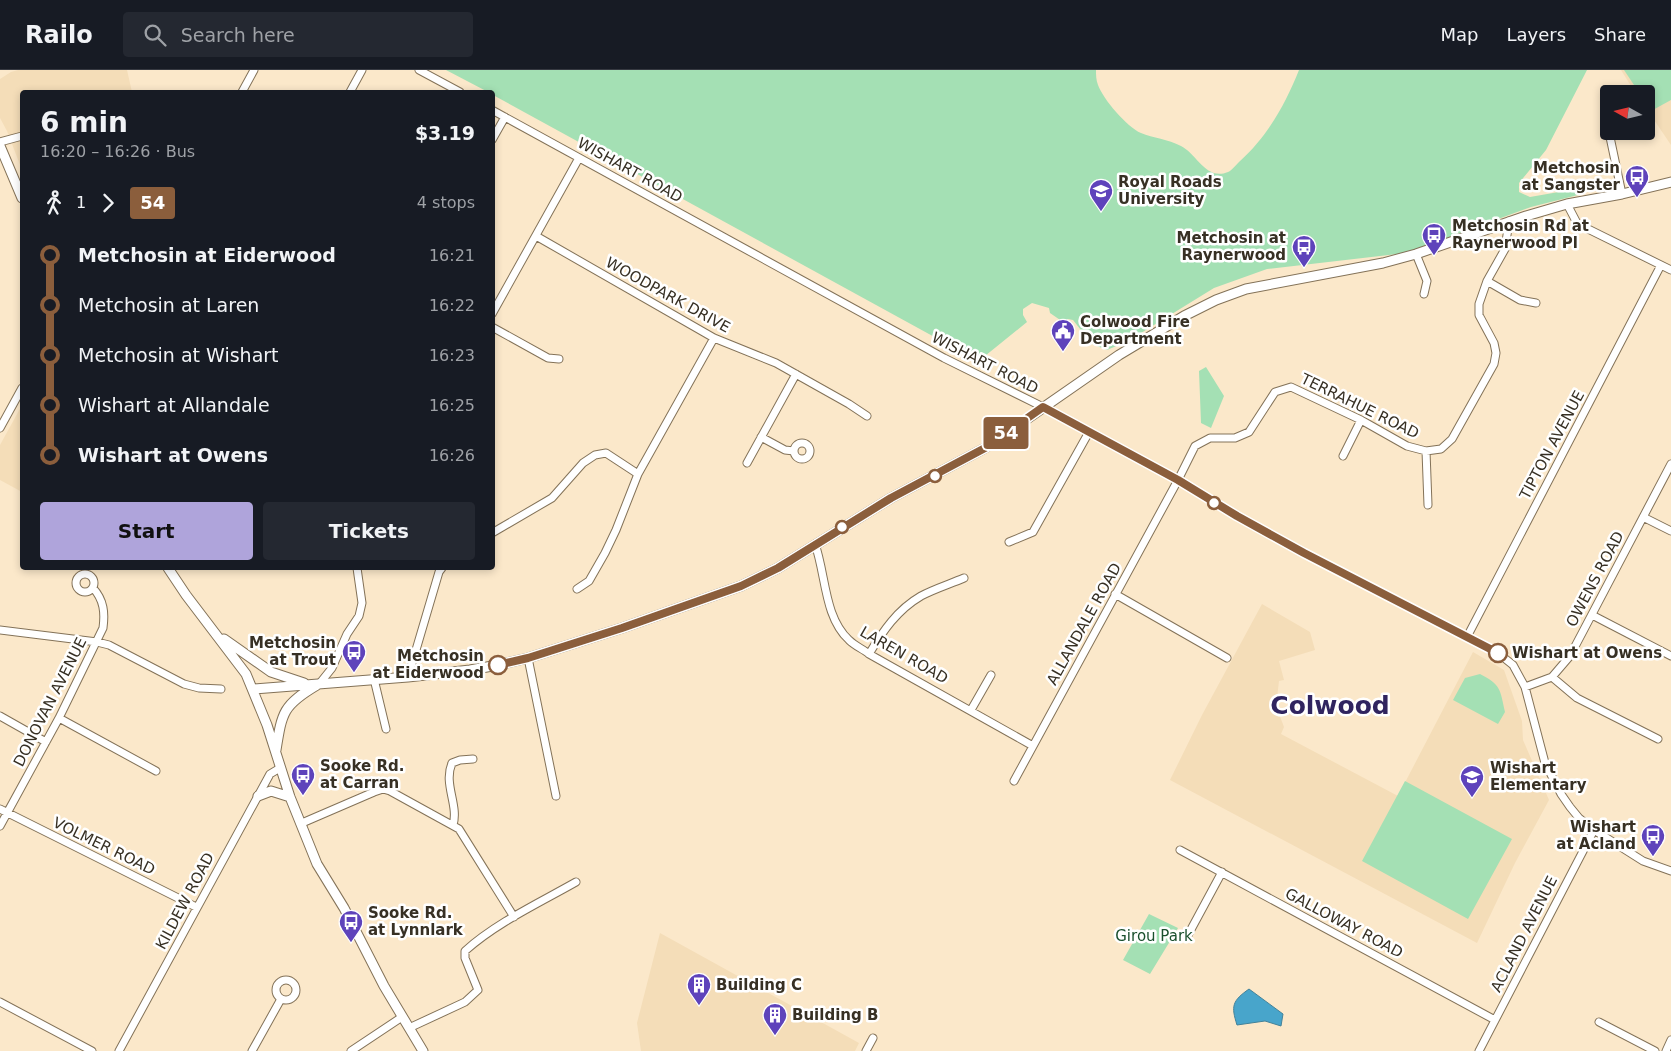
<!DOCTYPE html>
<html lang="en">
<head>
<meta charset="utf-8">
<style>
	:root { --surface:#171b24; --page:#242831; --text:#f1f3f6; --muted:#9ea1a6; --line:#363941; --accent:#afa4db }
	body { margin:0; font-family:"DejaVu Sans",sans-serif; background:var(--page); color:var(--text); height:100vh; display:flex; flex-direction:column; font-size:19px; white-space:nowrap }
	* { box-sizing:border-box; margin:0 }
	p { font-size:16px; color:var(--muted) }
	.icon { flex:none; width:28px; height:28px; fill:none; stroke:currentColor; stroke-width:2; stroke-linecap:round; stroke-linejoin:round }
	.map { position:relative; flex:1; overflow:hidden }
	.details { position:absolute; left:20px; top:20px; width:475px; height:480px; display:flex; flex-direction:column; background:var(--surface); border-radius:5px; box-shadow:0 2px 8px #0003 }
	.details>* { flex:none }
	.badge { padding:0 10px; border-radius:4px; font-size:18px; line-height:32px }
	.needle { width:32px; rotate:278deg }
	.controls { position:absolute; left:1600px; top:15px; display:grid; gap:10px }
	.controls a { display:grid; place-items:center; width:55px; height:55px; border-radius:5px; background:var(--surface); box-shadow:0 2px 8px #0003; font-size:25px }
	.map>.badge { position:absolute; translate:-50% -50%; box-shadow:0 0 0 2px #fff }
	.legs { display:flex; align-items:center; gap:8px; height:55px; padding:0 20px; font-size:16px }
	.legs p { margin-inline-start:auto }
	.headline { display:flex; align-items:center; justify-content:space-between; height:85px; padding:0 20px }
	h1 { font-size:28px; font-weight:600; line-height:38px }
	.button { display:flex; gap:10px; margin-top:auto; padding:10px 20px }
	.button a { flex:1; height:58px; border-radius:5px; background:var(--accent); color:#111; font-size:20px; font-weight:600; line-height:58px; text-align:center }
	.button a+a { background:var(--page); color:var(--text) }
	ul { padding:0 20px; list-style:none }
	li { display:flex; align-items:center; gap:18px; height:50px; font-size:19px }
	li i { display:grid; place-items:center; width:8px; height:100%; margin:0 6px; background:currentColor }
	li i::after { content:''; width:12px; height:12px; margin:-6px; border:4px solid; border-radius:50%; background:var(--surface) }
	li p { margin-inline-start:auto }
	li:first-child i { background:linear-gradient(#0000 50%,currentColor 0) }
	li:last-child i { background:linear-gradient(currentColor 50%,#0000 0) }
	header { display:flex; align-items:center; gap:30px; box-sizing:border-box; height:70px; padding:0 25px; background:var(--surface); border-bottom:1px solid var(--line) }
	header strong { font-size:24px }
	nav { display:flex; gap:28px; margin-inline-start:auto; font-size:18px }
	.search { width:350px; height:45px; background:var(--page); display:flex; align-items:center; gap:12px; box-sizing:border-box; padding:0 18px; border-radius:5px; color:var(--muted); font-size:19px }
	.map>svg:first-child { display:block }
	.built { fill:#f4ddb8 }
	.green { fill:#a4e0b4 }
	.water { fill:#48a5cb; stroke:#438299 }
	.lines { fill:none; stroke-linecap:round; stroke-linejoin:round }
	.minor-casing { stroke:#837258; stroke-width:9 }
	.major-casing { stroke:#837258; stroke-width:11 }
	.minor { stroke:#fff; stroke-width:7 }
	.major { stroke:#fff; stroke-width:9 }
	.line-1-casing { stroke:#fff; stroke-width:11 }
	.line-1 { stroke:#8b5e3c; stroke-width:8 }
	.stop-1-dot { fill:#fff; stroke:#8b5e3c; stroke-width:2.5 }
	.labels { text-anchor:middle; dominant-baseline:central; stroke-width:5; stroke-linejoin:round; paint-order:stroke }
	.poi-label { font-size:15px; font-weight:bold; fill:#373024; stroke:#fff; text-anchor:start }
	.street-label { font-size:15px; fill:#373024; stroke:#fff }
	.stop-label { font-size:15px; font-weight:bold; fill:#373024; stroke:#fff; text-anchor:start }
	.park-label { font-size:15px; fill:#1a4f2d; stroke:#fff }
	.town-label { font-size:25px; font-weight:bold; fill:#30245f; stroke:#fff }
</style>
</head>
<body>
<header>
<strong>Railo</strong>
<div class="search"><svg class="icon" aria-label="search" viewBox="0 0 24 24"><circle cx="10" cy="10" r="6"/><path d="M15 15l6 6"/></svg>Search here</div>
<nav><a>Map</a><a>Layers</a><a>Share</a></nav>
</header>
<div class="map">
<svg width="1671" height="981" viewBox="0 0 1671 981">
	<rect width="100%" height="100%" fill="#fbe8ca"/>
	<path class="built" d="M 18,0 L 127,0 L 132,22 L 22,22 L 22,100 L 7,61 L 0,48 L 0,9 L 11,2 Z
		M 1621,0 L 1671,0 L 1671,75 L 1646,38 L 1646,24 L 1636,24 Z
		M 22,335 L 22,422 L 0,410 L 0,375 Z
		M 1262,534 L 1310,562 L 1315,580 L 1279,591 L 1284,610 L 1279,611 L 1276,636 L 1284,657 L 1281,664 L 1398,726 L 1473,582 L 1504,600 L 1522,651 L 1523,670 L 1549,730 L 1515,793 L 1477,873 L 1170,710 L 1202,645 Z
		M 660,863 L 859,973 L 855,981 L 641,981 L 637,953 Z"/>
	<path class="green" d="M 446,0 L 1096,0 C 1096,5 1096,10 1098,15 C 1103,29 1127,57 1141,63 C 1153,68 1168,69 1181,76 C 1197,84 1206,111 1228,102 C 1231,101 1236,95 1239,92 C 1267,67 1285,35 1299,0 L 1587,0 L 1546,80 L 1519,113 L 1519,122 L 1530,127 L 1576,119 L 1582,120 L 1578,125 L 1531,137 L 1406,183 L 1267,199 L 1214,218 L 1128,271 L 1107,280 L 1092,274 L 1073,250 L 1068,249 L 1063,252 L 1050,243 L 1049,238 L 1032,233 L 1023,239 L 1023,245 L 1027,252 L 980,290 L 949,275 L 493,25 L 492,22 L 488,22 Z
		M 1624,0 L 1671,0 L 1671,30 L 1651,41 L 1646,34 L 1646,24 L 1640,24 Z
		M 1206,297 L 1224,326 L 1211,358 L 1201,353 L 1199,301 Z
		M 1480,604 C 1501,615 1500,619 1505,642 L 1498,654 L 1453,630 L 1465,608 Z
		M 1405,711 L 1512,769 L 1468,849 L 1362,791 Z
		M 1149,844 L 1178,858 L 1150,904 L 1123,890 Z"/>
	<path class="water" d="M 1249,919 L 1283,944 L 1281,956 L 1265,951 L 1237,955 C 1231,936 1232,931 1249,919 Z"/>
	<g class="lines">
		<g class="minor-casing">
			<path id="minor" d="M 419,0 L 460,22
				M 242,22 L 254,0
				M 350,22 L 362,0
				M 492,40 L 944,288 L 1043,337 L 1178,410 L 1237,446 L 1304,483 L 1498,583 L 1513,595 L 1525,617 L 1545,693 L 1561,724 L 1570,737 L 1579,748 L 1594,760 L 1643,791 L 1671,801
				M 1606,48 L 1622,124
				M 492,70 L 505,47
				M 0,72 L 22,66
				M 1567,134 L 1577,153 L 1584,157 L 1671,200
				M 536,166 L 714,268 L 776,293 L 849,334 L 867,346
				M 1416,184 L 1427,211 L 1424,224
				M 1487,211 L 1520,230 L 1536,233
				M 492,244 L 579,88
				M 492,257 L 548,288 L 559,289
				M 0,358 L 22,318
				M 761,367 L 785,380 L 794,381
				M794 381a8 8 0 1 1 16 0a8 8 0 1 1-16 0Z
				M 1426,381 L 1428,435
				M 1343,386 L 1361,350
				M 747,393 L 796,304
				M 1643,447 L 1671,461
				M 492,463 L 552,428 L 583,393 L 595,385 L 606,383 L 638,404
				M 1009,472 L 1033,462 L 1089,362
				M 815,474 C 826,505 824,547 849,570 C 855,576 863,579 869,584 L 1033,676
				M76 513a9 9 0 1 1 18 0a9 9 0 1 1-18 0Z
				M 577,519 L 589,511 L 605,483 L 616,460 L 638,404 L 714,268
				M 1115,524 L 1227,588
				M 1592,545 L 1671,586
				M 0,560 L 97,572 L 109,575 L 184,614 L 199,618 L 221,619
				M 1467,567 L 1661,195
				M 869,584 C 883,561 897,540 921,526 C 934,519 950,514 964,508
				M 528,588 L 556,726
				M 408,607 L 439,502 L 442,498
				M 1552,607 L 1577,628 L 1658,669
				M 374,609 L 386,659
				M 320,613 L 332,598 L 347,564 L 359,546 L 362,533 L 357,498
				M 1525,617 L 1552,607 L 1570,586 L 1671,394
				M 971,640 L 991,605
				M 0,646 L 46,672
				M 59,648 L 156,701
				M 1014,711 L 1178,410 L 1195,376 L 1210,368 L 1235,368 L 1249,362 L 1275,322 L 1291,317 L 1361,350 L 1407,376 L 1426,381 L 1441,379 L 1452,369 L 1494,294 L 1496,283 L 1494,273 L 1479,245 L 1479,234 L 1487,211 L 1505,179 L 1509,151
				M 0,739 L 196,837
				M 302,753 L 374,722 L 383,719 L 390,721 L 459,759 L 514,847
				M 453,755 C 459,735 443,714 452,693 L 460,690 L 473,689
				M 0,756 L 59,648 L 103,558 C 105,543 104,530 93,518
				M 1180,780 L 1495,950
				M 1188,865 L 1222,802
				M276 920a10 10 0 1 1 20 0a10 10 0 1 1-20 0Z
				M 0,932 L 92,981
				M 1599,952 L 1655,981
				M 409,958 L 465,932 L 478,920 L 465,888 L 465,881 C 496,853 539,833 576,812
				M 119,981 L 270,704 L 280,698
				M 252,981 L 281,929
				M 351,981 L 402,947
				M 866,981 L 873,968
				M 1479,981 L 1594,760
				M 1666,981 L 1671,970"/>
		</g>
		<g class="major-casing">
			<path id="major" d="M 0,76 L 22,128
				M 168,498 L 186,525 L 246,604 L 267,655 L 290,727 L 317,794 L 344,838 L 384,916 L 423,981
				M 224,569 L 271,602 L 304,613
				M 254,619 L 408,607 L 470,600 L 498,595 L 528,588 L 622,558 L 741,516 L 778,498 L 891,428 L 985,378 L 1119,285 L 1184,246 L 1216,230 L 1246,219 L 1383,193 L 1416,184 L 1526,146 L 1567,134 L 1622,124 L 1671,112
				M 276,680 C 282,642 283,635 317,615
				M 258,726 L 271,721 L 290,727"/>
		</g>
		<use href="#minor" class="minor"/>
		<use href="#major" class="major"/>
	</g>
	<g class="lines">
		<g class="line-1-casing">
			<path id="line-1" d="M 498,595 L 528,588 L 622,558 L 741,516 L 778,498 L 891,428 L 985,378 L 1043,337 L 1178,410 L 1237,446 L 1304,483 L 1498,583"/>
		</g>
		<use href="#line-1" class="line-1"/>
	</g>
	<defs>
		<g id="bus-pin" transform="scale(1.25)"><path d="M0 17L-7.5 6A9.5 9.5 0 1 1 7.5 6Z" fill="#5e43bb" stroke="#fff"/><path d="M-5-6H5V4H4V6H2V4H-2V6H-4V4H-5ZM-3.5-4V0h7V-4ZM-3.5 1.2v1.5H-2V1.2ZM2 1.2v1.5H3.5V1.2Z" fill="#fff"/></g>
		<g id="university-pin" transform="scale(1.25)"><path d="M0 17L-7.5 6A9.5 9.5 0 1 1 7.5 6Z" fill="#5e43bb" stroke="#fff"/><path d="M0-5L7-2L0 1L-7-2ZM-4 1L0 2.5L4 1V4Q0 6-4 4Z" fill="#fff"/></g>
		<g id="civic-pin" transform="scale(1.25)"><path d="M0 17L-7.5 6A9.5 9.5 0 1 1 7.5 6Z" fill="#5e43bb" stroke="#fff"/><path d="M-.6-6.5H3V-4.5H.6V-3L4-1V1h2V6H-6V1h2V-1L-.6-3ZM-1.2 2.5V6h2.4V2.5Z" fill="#fff"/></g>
		<g id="school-pin" transform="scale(1.25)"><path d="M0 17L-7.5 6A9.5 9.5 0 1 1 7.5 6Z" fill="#5e43bb" stroke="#fff"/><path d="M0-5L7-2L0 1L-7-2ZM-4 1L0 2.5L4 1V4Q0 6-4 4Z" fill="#fff"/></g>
		<g id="building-pin" transform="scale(1.25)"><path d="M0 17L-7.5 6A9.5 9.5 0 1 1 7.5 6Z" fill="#5e43bb" stroke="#fff"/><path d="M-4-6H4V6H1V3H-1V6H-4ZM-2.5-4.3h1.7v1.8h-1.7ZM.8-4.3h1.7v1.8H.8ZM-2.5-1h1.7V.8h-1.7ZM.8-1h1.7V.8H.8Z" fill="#fff"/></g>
	</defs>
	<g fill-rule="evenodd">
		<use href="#bus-pin" x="1637" y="107"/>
		<use href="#university-pin" x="1101" y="121"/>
		<use href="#bus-pin" x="1434" y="165"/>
		<use href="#bus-pin" x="1304" y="177"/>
		<use href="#civic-pin" x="1063" y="261"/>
		<use href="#bus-pin" x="354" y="582"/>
		<use href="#bus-pin" x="303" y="705"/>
		<use href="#school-pin" x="1472" y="707"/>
		<use href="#bus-pin" x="1653" y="766"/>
		<use href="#bus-pin" x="351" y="852"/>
		<use href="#building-pin" x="699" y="915"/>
		<use href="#building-pin" x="775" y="945"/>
	</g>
	<g class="stop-1-dot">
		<circle cx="935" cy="406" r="6"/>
		<circle cx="1214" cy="433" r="6"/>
		<circle cx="842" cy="457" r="6"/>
		<circle cx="1498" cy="583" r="9"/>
		<circle cx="498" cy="595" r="9"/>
	</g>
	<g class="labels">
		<g class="poi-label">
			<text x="1620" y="98" text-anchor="end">Metchosin<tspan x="1620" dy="17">at Sangster</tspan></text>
			<text x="1118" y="112">Royal Roads<tspan x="1118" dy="17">University</tspan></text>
			<text x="1452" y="156">Metchosin Rd at<tspan x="1452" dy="17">Raynerwood Pl</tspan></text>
			<text x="1286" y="168" text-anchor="end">Metchosin at<tspan x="1286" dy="17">Raynerwood</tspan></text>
			<text x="1080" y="252">Colwood Fire<tspan x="1080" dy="17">Department</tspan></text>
			<text x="336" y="573" text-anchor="end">Metchosin<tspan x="336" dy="17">at Trout</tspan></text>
			<text x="320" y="696">Sooke Rd.<tspan x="320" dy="17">at Carran</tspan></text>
			<text x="1490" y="698">Wishart<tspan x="1490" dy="17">Elementary</tspan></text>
			<text x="1636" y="757" text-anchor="end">Wishart<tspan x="1636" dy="17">at Acland</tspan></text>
			<text x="368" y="843">Sooke Rd.<tspan x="368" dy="17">at Lynnlark</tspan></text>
			<text x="716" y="915">Building C</text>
			<text x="792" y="945">Building B</text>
		</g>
		<g class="street-label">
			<text transform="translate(630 100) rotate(29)">WISHART ROAD</text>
			<text transform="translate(668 225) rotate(29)">WOODPARK DRIVE</text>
			<text transform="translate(985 293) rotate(27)">WISHART ROAD</text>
			<text transform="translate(1360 336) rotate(26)">TERRAHUE ROAD</text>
			<text transform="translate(1552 375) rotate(-62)">TIPTON AVENUE</text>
			<text transform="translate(1595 509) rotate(-62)">OWENS ROAD</text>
			<text transform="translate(1084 554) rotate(-61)">ALLANDALE ROAD</text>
			<text transform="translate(904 585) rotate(30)">LAREN ROAD</text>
			<text transform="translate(50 632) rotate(-63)">DONOVAN AVENUE</text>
			<text transform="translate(104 776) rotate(26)">VOLMER ROAD</text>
			<text transform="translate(185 831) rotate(-62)">KILDEW ROAD</text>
			<text transform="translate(1344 853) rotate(28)">GALLOWAY ROAD</text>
			<text transform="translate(1524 864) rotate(-63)">ACLAND AVENUE</text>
		</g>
		<g class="stop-label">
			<text x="1512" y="583">Wishart at Owens</text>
			<text x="484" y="586" text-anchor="end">Metchosin<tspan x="484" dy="17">at Eiderwood</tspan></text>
		</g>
		<g class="park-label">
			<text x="1154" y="866">Girou Park</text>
		</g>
		<g class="town-label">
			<text x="1330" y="635">Colwood</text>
		</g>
	</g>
</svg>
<div class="controls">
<a><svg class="needle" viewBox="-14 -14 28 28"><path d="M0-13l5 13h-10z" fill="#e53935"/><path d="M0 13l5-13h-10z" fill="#9ea1a6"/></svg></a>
</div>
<b class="badge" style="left:1006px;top:363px;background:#8b5e3c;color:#fff">54</b>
<section class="details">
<div class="headline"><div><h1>6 min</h1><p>16:20 – 16:26 · Bus</p></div><b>$3.19</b></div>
<div class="legs"><svg class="icon" aria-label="walk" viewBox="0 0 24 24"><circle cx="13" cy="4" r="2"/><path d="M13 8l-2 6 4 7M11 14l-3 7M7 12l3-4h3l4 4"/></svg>1<svg class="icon" aria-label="forward" viewBox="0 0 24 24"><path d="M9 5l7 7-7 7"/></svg><b class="badge" style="background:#8b5e3c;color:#fff">54</b><p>4 stops</p></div>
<ul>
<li><i style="color:#8b5e3c"></i><b>Metchosin at Eiderwood</b><p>16:21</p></li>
<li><i style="color:#8b5e3c"></i><span>Metchosin at Laren</span><p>16:22</p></li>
<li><i style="color:#8b5e3c"></i><span>Metchosin at Wishart</span><p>16:23</p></li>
<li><i style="color:#8b5e3c"></i><span>Wishart at Allandale</span><p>16:25</p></li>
<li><i style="color:#8b5e3c"></i><b>Wishart at Owens</b><p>16:26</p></li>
</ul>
<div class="button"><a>Start</a><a>Tickets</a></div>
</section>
</div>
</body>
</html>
